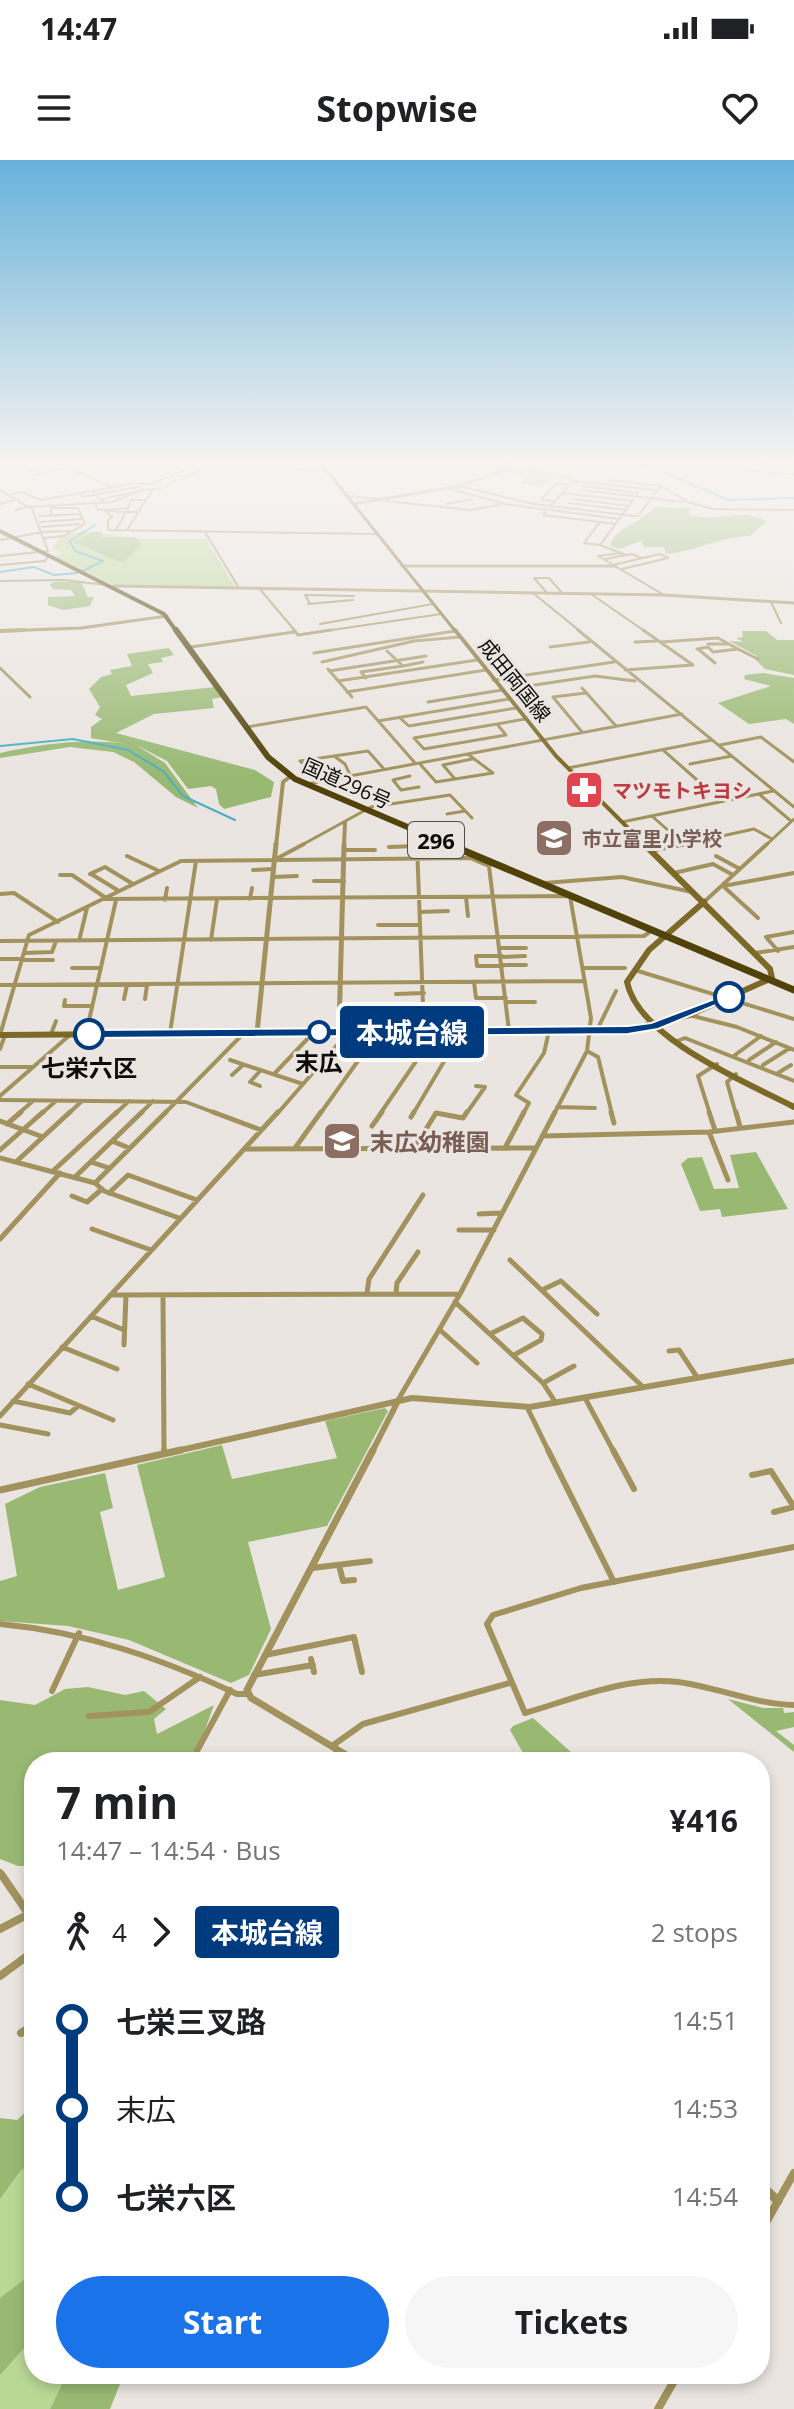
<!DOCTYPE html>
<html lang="en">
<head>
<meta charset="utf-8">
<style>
	:root { --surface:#fff; --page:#f6f6f6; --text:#202124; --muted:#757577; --accent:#1a73e8 }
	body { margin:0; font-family:"Open Sans","Noto Sans JP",sans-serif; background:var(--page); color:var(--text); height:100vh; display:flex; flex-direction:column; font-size:30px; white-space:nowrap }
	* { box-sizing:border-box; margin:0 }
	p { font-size:26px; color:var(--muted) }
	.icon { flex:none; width:44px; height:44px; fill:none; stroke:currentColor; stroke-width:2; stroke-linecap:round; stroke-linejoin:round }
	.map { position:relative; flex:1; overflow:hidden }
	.side { position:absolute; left:24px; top:1592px; width:746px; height:632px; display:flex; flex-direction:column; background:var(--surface); border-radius:32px; box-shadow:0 4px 12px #0003 }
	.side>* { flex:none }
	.badge { padding:0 16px; border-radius:6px; font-size:28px; line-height:52px }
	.map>.badge { position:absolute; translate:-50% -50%; box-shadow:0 0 0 4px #fff }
	.legs { display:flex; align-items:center; gap:12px; height:88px; padding:0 32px; font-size:26px }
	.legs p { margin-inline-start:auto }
	.headline { display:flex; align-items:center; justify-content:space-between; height:136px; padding:0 32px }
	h1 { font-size:44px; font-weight:700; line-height:60px }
	.primary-button { display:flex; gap:16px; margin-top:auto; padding:16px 32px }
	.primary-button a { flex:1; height:92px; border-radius:48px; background:var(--accent); color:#fff; font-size:32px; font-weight:700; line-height:92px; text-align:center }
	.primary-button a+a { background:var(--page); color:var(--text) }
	ul { padding:0 32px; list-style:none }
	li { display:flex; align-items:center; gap:28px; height:88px; font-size:30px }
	li i { display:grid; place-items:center; width:12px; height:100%; margin:0 10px; background:currentColor }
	li i::after { content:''; width:20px; height:20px; margin:-10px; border:6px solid; border-radius:50%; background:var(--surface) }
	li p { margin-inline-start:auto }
	li:first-child i { background:linear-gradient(#0000 50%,currentColor 0) }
	li:last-child i { background:linear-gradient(currentColor 50%,#0000 0) }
	.status { display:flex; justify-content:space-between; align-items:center; height:56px; padding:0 40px; background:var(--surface); direction:ltr }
	.status svg { height:22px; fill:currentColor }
	header { display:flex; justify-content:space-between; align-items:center; height:104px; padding:0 32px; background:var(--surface); font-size:36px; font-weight:700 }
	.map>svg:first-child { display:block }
	.green { fill:#b9d894 }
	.forest { fill:#99b973 }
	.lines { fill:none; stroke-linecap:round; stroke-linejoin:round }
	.stream { stroke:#45afc5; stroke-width:2 }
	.pedestrian { stroke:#a1925e; stroke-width:3 }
	.minor-far5 { stroke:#a1925e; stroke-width:2 }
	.minor-far4 { stroke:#a1925e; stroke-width:3 }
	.minor-far3 { stroke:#a1925e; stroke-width:4 }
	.minor-far2 { stroke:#a1925e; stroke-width:5 }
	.minor-far1 { stroke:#a1925e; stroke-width:6 }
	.minor { stroke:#a1925e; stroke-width:8 }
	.tertiary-far5 { stroke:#a1925e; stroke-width:3 }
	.tertiary-far4 { stroke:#a1925e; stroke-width:4 }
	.tertiary-far3 { stroke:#a1925e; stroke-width:5 }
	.tertiary-far2 { stroke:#a1925e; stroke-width:6 }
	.tertiary-far1 { stroke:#a1925e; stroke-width:7 }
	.tertiary { stroke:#a1925e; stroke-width:9 }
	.secondary-far2 { stroke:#7c6928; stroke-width:3 }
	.secondary-far1 { stroke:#7c6928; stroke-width:4 }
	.secondary { stroke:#7c6928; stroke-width:6 }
	.trunk-far2 { stroke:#504209; stroke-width:4 }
	.trunk-far1 { stroke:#504209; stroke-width:6 }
	.trunk { stroke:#504209; stroke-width:7 }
	.line-1 { fill:#003b80; stroke:#fff; stroke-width:2 }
	.stop-1-dot { fill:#fff; stroke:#003b80; stroke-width:4 }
	.labels { text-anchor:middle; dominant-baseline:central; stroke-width:6; stroke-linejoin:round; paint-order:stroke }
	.far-street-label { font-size:20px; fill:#0e0c0b; stroke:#eae5e0 }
	.far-health-label { font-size:20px; font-weight:bold; fill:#be3a42; stroke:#eae5e0; text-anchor:start }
	.far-education-label { font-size:20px; font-weight:bold; fill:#785e54; stroke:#eae5e0; text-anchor:start }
	.shield { fill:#eae5e0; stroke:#504d4b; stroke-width:2 }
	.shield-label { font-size:22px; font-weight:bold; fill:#0e0c0b }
	.stop-label { font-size:24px; font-weight:bold; fill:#0e0c0b; stroke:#eae5e0 }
	.education-label { font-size:24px; font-weight:bold; fill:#785e54; stroke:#eae5e0; text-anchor:start }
</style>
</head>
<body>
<div class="status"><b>14:47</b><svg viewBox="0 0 49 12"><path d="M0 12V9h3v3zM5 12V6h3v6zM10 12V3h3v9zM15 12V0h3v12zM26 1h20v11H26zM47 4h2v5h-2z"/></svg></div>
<header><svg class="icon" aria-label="menu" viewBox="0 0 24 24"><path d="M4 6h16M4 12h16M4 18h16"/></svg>Stopwise<svg class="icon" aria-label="heart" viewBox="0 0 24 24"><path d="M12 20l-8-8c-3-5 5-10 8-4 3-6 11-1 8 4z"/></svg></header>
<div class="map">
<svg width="794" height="2249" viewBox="0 0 794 2249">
	<rect width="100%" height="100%" fill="#eae5e0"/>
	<path class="green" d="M 82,371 L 142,379 L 206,379 L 235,427 L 116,426 L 56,397 L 63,393 L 53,389 L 59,378 Z
		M 23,2008 L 34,2009 L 34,2214 L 67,2214 L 50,2249 L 0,2249 L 0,2039 Z"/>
	<path class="forest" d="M 515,305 L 576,317 L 574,320 L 552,318 L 540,327 L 521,323 L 527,315 L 502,312 Z
		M 654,347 L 691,348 L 688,354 C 716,364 739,346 767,361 L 750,376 C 719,377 696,391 666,394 L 664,387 L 644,387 L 641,381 L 619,389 L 610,386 C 614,367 643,363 654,347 Z
		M 93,372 L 102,372 L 102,377 L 135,377 L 141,384 L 124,402 C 105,399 92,388 73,382 Z
		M 53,422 L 81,422 L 88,437 L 94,437 L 90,446 L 63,450 L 48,445 L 48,437 L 75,436 L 71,430 L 53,429 L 50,425 Z
		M 742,471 L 766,471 L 777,480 L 794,480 L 794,515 L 765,509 L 755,499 L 757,496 L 729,481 L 744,482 L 736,478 L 743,477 Z
		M 169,488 L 174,495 L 161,498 L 163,502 L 148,504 L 153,513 L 126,525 L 131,536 L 215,527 L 223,537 L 212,539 L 214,548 L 154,554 L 116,573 L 255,610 L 274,622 L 271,637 L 224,649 L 219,644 L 216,629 L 211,626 L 188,629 L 167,601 L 136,585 L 165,603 L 198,648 L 176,637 L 134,602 L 113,592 L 70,587 L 0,598 L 0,593 C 42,584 84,578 126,584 L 91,578 L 91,567 L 102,559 L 95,555 L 100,547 L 89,529 L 101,517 L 112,514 L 110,510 L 132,506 L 127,494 Z
		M 763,513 L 794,518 L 794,564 L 786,559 L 749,564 L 718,543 L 771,526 L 744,519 L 745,515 Z
		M 756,992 L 788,1049 L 722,1057 L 720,1049 L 700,1051 L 681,1004 L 688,998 L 702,997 L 714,1029 L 739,1028 L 730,995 Z
		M 385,1248 L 388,1251 L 327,1366 L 248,1382 L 271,1469 L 249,1515 L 231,1523 L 129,1480 L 68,1466 L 0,1461 L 0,1421 L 17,1416 L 5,1344 L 40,1327 L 105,1313 L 113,1348 L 100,1352 L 118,1430 L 165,1417 L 137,1305 L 222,1285 L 232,1319 L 337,1298 L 325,1261 Z
		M 88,1527 L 125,1535 L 144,1531 L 166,1549 L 154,1559 L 157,1574 L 214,1545 L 198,1589 L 189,1602 L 34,1602 L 34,1702 L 31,1706 L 18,1706 L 0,1699 L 0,1540 L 35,1545 L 65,1529 Z
		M 728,1539 L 763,1548 L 783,1548 L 784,1553 L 794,1552 L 794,1567 L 776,1571 L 794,1585 L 794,1592 Z
		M 533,1558 L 582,1602 L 528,1602 L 510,1570 L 513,1566 Z
		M 34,1944 L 34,2009 L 22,2009 L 0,2039 L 0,1958 L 17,1960 Z
		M 34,2112 L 34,2177 L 0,2215 L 0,2138 Z
		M 67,2214 L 124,2214 L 110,2249 L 50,2249 Z"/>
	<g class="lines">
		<path class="stream" d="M 620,301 L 656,309 L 728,340 L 794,338
			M 83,411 L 103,401 L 75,391 L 70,381 L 95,365
			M 0,412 L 34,407 L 54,415 L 77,413
			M 0,586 L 73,579 L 128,590 L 163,611 L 183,636 L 235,660"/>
		<path class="pedestrian" d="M 708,484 L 727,484"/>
		<path class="minor-far5" d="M 51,301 L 110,326
			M 443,301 L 502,310
			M 474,301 L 496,304
			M 717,301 L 747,310 L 794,315
			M 0,307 L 20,301
			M 290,308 L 326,311
			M 28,312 L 57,304
			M 166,314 L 189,301
			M 36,315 L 65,308
			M 176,316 L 185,317 L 219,301
			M 608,324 L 612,320 L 661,326 L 688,342 L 713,349 L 794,350
			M 459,326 L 534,344 L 633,356 L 638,356 L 661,326
			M 583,326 L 638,333
			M 448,328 L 505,344 L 619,359
			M 0,330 L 32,349 L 48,391 L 0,396
			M 580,330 L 683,342
			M 79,333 L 82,337 L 138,327
			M 563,333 L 633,341
			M 12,334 L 21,332 L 41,340 L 92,331
			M 347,336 L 380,339
			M 102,339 L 135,332
			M 573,339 L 629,346
			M 144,340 L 131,340 L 126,352 L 105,351 L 112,357 L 108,360 L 108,370 L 377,374
			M 386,341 L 470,350 L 500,345
			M 554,341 L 541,340 L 556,323 L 569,325
			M 104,342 L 92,331 L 134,323 L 152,324 L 206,301
			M 569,343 L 626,350
			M 0,344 L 19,339
			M 95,344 L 98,350 L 129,348
			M 446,344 L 472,339
			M 32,347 L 112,342 L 142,330 L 164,328 L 176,319
			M 550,347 L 573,321 L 655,330
			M 16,350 L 31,346
			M 546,352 L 543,355 L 616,364
			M 39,356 L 80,354
			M 40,362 L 82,359
			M 600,362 L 584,383 L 600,385
			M 42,367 L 80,364
			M 127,370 L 153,329
			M 115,371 L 126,352 L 138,352
			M 43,372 L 69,371
			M 205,372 L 239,428
			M 44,378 L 64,376 L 85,364 L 78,348 L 51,348 L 51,356
			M 0,380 L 43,372
			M 621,393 L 598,396 L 664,435
			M 626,395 L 600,385 L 637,335
			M 605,399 L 632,394 L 641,398
			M 0,405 L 45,401 L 49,395
			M 613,405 L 660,394 L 668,398 L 622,409
			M 0,421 L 64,420 L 106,425
			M 259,428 L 296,472
			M 533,433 L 581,472
			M 548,434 L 534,418 L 549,418 L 563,434
			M 591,434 L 646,472
			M 771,442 L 781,463
			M 308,444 L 353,440
			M 310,444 L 305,435 L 354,436
			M 320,464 L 433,444
			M 318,472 L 441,454
			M 448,472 L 455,471"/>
		<path class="minor-far4" d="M 294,470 L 298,475 L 331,470
			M 578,470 L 794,647
			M 635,482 L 656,481
			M 661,482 L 718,478 L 738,489
			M 191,487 L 294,472
			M 550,487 L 589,482
			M 697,489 L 708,487 L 713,492 L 738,489 L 758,499
			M 698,489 L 715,503
			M 387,491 L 403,506 L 423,502
			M 314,493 L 455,471
			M 322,502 L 414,481 L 460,477
			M 0,508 L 30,537
			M 328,509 L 352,537
			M 625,510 L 693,505 L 643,470
			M 329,511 L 426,496
			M 366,518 L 361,512 L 403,506
			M 521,519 L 528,526 L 595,516 L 635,521
			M 493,520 L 614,502
			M 338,521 L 477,500
			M 582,528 L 616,566
			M 347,532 L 486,510
			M 428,542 L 502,530
			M 400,558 L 409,566 L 516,548
			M 378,561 L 509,539
			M 497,564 L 506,575 L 424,589 L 414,578 Z
			M 497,564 L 525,559
			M 247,567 L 366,547 L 415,603
			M 582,572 L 553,537 L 586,533
			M 720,585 L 761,577 L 794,602
			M 663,590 L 721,641
			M 334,596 L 345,604 L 350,615
			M 420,604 L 436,622 L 493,613 L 469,595
			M 690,604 L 732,596
			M 568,608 L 712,580
			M 410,616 L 393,620 L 401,630 L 419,627
			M 455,619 L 443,605 L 472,599
			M 323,620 L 300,601 L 368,591 L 384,609
			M 307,624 L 682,554
			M 759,634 L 791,661
			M 447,654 L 465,651
			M 653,657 L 670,672
			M 622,662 L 773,631
			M 417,671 L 418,686
			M 300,686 L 371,647 L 450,635 L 472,658
			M 676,686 L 754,669 L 772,679
			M 765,686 L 794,659"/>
		<path class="minor-far3" d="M 417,684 L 424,872
			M 389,687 L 416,686
			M 344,690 L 375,690
			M 651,691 L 686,684
			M 127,696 L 159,711
			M 716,696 L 740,709
			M 274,700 L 304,684
			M 253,710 L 273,709
			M 674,713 L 713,704 L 733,715
			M 90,714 L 105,707 L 133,724
			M 91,714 L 119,731
			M 60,715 L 72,715 L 106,738
			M 273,717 L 297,716
			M 314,721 L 344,721
			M 544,723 L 622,717 L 692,732
			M 723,726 L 794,713
			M 723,726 L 758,758
			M 0,734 L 14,733 L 58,762
			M 466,737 L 468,756
			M 104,739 L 570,736 L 591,858 L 587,891 L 554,954
			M 250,739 L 252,728
			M 165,740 L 167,728
			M 704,742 L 767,684
			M 420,752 L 448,751
			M 378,765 L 420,765
			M 211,780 L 217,739
			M 0,781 L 644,776 L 651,771
			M 79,781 L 87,748
			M 501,788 L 526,788
			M 778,791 L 766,777 L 794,772
			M 25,793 L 52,792 L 56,781
			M 755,793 L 794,787
			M 502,796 L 476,796 L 477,806 L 503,806
			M 502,797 L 525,796
			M 0,799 L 23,799
			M 22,800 L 53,800
			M 503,805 L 526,805
			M 72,808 L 100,808
			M 583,808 L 625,808
			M 638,811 L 794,859
			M 474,822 L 476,838 L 506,838
			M 0,825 L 585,821
			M 396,834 L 424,833
			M 124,839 L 127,825
			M 145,839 L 147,825
			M 65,840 L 64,846 L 92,846
			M 507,842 L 535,842
			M 689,855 L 737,867 L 794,890
			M 598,868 L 616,831
			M 170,873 L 196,701
			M 51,874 L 56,861
			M 86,874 L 116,740
			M 0,875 L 29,775 L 181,701 L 470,698 L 489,706 L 509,871
			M 677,881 L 685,878 L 794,921
			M 0,889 L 5,875
			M 587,891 L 598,897 L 612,954
			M 735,895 L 761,876
			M 230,900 L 303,924
			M 749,900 L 776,882
			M 763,905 L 790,888
			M 0,907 L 32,907
			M 778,913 L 791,905
			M 274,914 L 314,872
			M 736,914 L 727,922 L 736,954
			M 232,915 L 243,905
			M 260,926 L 250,922 L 261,910
			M 0,936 L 71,874
			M 0,940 L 186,942 L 218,954
			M 557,947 L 595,948
			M 18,954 L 33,941
			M 41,954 L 56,941
			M 68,954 L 81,942
			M 115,954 L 129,941
			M 140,954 L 153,941
			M 164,954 L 240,877 L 238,873
			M 277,954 L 344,877 L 342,872
			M 320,954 L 360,898
			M 380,954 L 436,872
			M 413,954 L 462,871
			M 435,954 L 441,954
			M 466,954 L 485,927 L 476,926
			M 523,954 L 529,943 L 516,935 L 544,893 L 549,871
			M 710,954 L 698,916 L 717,904"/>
		<path class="minor-far2" d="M 213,952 L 261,970
			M 611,952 L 614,963
			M 709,952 L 715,970
			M 736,952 L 740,967
			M 411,957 L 414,952
			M 0,961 L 43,977
			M 7,964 L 21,952
			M 372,966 L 382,952
			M 709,972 L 728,1020
			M 542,976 L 709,972 L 794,962
			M 112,981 L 129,988
			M 506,986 L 524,952
			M 415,987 L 436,953 L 463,958 L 467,952
			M 295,988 L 321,952
			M 245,989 L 535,988
			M 0,990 L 43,952
			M 0,998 L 95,1023 L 104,1031 L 179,1058
			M 17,1001 L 70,952
			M 91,1002 L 109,1008
			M 54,1010 L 117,952
			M 75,1017 L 142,952
			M 95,1023 L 166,952
			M 109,1033 L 128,1015 L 197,1040
			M 72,1036 L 87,1042 L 102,1029
			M 479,1054 L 501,1053
			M 92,1069 L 151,1090
			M 459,1070 L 494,1070
			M 0,1079 L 60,1013
			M 510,1100 L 643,1227
			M 542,1130 L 561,1121 L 597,1154
			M 367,1133 L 369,1119 L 423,1035
			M 396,1133 L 397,1123 L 418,1092
			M 110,1135 L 460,1134
			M 163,1135 L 164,1292
			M 455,1142 L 543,1223 L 556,1243
			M 91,1156 L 124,1170
			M 440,1170 L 477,1203
			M 492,1173 L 523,1158 L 542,1174 L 541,1180 L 514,1195
			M 124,1185 L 126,1135
			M 62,1187 L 117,1209
			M 669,1191 L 679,1190 L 697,1217
			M 543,1223 L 574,1206
			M 28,1224 L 113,1260
			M 585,1238 L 614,1292
			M 398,1240 L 460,1134 L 555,952
			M 13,1241 L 70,1253 L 78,1246
			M 527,1247 L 549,1292
			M 0,1256 L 278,952
			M 0,1265 L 48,1274"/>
		<path class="minor-far1" d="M 164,1290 L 164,1294
			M 548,1290 L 614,1422
			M 613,1290 L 634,1329
			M 752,1315 L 771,1311 L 794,1347
			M 774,1352 L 794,1347
			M 794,1387 L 581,1428 L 493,1455 L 487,1464 L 525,1553 C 574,1539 626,1516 678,1522 C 717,1527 753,1544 794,1545
			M 339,1405 L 343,1421 L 354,1420
			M 312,1408 L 370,1401
			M 0,1464 C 85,1472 160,1498 237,1534 L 248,1534
			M 265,1495 L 354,1477 L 362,1512
			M 311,1499 L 314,1512
			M 254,1515 L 313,1505
			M 52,1531 L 79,1473
			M 89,1556 L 149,1552 L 200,1517
			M 332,1586 L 363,1564 L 510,1523
			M 191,1602 L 230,1530
			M 329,1602 L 338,1590
			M 0,1712 L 3,1716"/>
		<path class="minor" d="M 1,1714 L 34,1762
			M 0,1769 L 29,1754
			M 0,1816 L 34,1791
			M 21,1873 L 34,1865
			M 760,2073 L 794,2013
			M 658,2249 L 678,2214"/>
		<path class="tertiary-far5" d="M 353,344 L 459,326 L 531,301
			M 402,406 L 616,406
			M 114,426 L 664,435 L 794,443
			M 0,471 L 81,468 L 167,456"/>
		<path class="tertiary-far4" d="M 0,471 L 24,470
			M 276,686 L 283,622 L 291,616
			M 344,686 L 345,662"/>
		<path class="tertiary-far3" d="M 342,872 L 339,870 L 344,684
			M 257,873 L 276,684"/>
		<path class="tertiary-far2" d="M 172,1292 L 412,1238 L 530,1247 L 794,1201
			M 372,1292 L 398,1241"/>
		<path class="tertiary-far1" d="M 0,1330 L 181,1290
			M 358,1602 L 251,1538 L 247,1530 L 373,1290"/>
		<path class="tertiary" d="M 760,2024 L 778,2041"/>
		<path class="secondary-far2" d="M 319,301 L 456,472"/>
		<path class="secondary-far1" d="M 455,470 L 556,596 L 646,686"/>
		<path class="secondary" d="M 704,742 L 649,790 L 627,822 C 638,878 746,922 794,947
			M 0,875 L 628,870 L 689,855 L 772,818 L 770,809 L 644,684"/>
		<path class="trunk-far2" d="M 0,371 L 164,454 L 177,472"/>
		<path class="trunk-far1" d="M 176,470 L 268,597 L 295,619 L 452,686"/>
		<path class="trunk" d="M 448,684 L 794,830"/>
	</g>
	<linearGradient id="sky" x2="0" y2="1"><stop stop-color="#67b2da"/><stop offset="0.49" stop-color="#f6f3f1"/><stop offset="1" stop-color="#f6f3f1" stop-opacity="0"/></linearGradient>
	<rect width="794" height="616" fill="url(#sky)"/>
	<path class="line-1" d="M 725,835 L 735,837 L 658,869 L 628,874 L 89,878 L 83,874 L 89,870 L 628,866 L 651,863 Z"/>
	<defs>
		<g id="pharmacy-square" transform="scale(2)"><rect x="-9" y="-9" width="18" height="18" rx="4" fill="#e0444e" stroke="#eae5e0"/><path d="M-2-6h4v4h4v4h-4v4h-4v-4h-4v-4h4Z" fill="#fff"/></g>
		<g id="school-square" transform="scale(2)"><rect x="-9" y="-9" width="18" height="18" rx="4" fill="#8d6e63" stroke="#eae5e0"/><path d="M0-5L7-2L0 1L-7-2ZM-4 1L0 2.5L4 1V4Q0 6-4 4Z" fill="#fff"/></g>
	</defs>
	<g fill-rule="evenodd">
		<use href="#pharmacy-square" x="584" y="630"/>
		<use href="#school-square" x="554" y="678"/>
		<use href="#school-square" x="342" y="981"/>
	</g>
	<g class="stop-1-dot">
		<circle cx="729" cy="837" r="14"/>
		<circle cx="319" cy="872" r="10"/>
		<circle cx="89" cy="874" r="14"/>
	</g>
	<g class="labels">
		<g class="far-street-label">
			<text transform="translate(515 520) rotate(51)">成田両国線</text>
			<text transform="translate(347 623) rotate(24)">国道296号</text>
		</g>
		<g class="far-health-label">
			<text x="612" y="630">マツモトキヨシ</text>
		</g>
		<g class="far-education-label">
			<text x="582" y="678">市立富里小学校</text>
		</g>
		<rect class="shield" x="408" y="662" width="56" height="36" rx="6"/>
		<g class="shield-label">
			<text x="436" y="680">296</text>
		</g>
		<g class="stop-label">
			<text x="319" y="901">末広</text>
			<text x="89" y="907">七栄六区</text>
		</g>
		<g class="education-label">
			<text x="370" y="981">末広幼稚園</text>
		</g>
	</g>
</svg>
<b class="badge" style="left:412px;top:872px;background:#003b80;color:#fff">本城台線</b>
<section class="side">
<div class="headline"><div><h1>7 min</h1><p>14:47 – 14:54 · Bus</p></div><b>¥416</b></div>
<div class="legs"><svg class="icon" aria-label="walk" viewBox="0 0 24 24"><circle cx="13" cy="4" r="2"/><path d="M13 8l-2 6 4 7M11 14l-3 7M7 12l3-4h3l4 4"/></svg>4<svg class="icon" aria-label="forward" viewBox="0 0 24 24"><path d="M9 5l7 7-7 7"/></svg><b class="badge" style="background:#003b80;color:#fff">本城台線</b><p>2 stops</p></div>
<ul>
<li><i style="color:#003b80"></i><b>七栄三叉路</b><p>14:51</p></li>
<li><i style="color:#003b80"></i><span>末広</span><p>14:53</p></li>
<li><i style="color:#003b80"></i><b>七栄六区</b><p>14:54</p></li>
</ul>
<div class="primary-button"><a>Start</a><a>Tickets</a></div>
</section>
</div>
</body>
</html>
